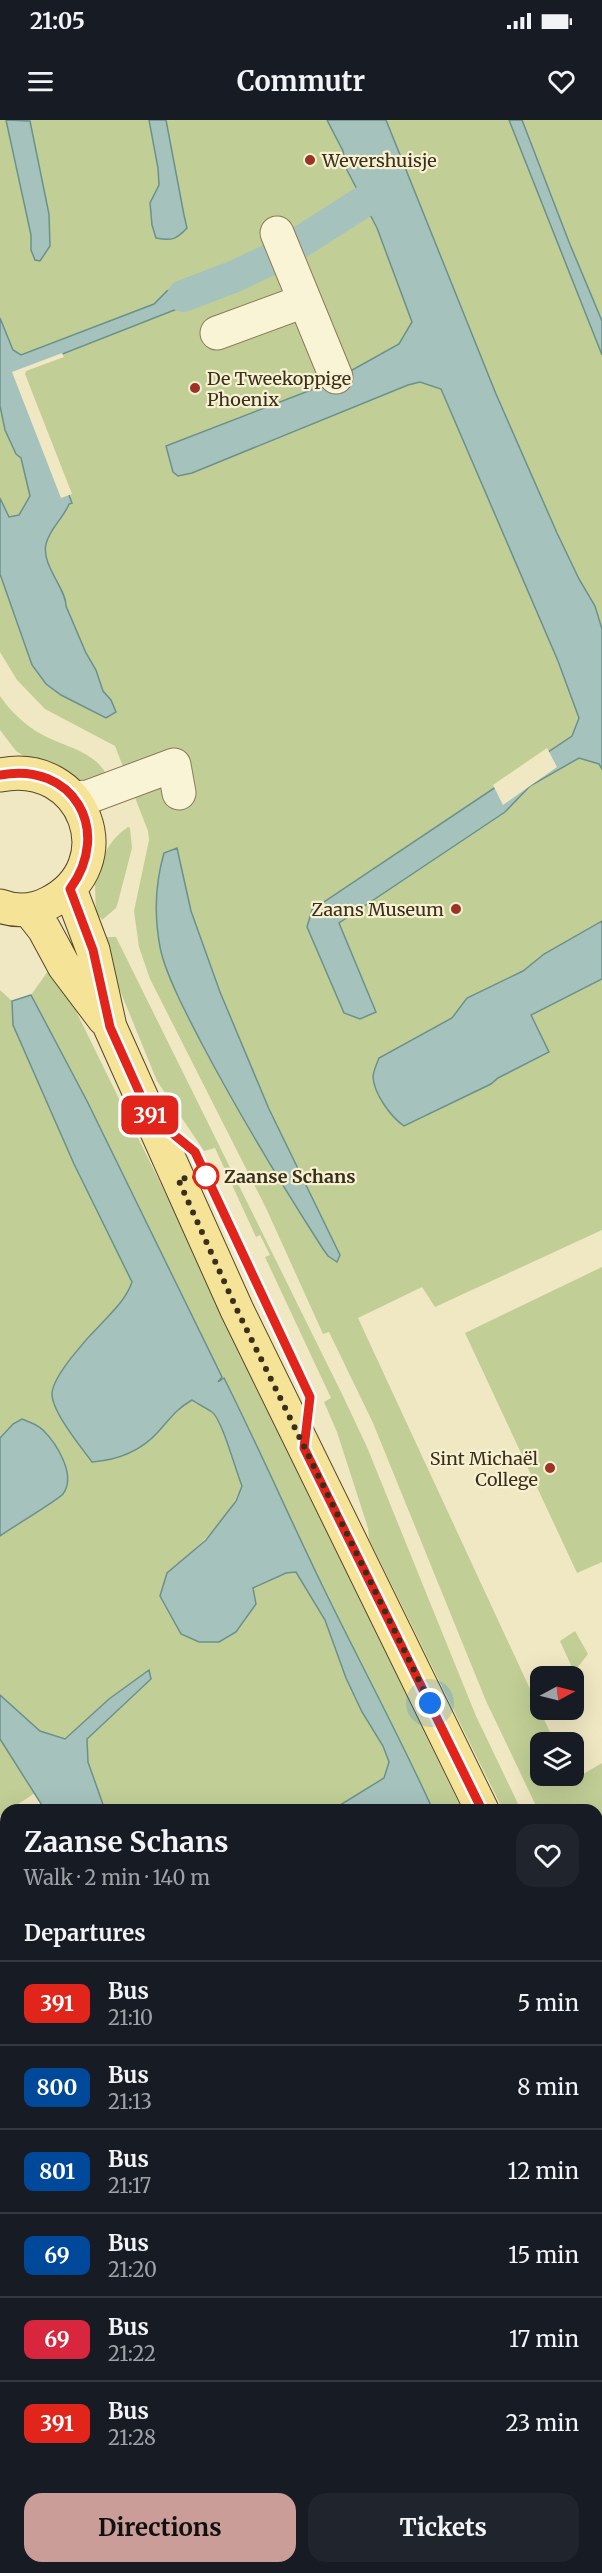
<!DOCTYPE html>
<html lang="en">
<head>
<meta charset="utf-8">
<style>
	:root { --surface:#171b24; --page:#20242c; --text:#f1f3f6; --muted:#9ea1a6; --line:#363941; --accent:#cb9d98 }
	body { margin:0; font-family:Merriweather,serif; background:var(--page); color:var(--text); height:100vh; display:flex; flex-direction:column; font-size:22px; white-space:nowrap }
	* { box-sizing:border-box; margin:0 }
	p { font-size:20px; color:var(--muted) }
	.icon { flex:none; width:33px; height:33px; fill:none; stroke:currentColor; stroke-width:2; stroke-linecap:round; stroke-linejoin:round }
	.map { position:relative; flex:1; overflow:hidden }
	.details { position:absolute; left:0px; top:1684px; width:603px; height:770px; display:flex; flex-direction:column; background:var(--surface); border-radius:18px 18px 0 0; box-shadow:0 6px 24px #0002 }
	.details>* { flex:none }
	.badge { padding:0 12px; border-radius:9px; font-size:21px; line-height:39px }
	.needle { width:39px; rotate:83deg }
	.buttons { position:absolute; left:530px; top:1546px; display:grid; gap:12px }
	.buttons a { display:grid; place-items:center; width:54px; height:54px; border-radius:12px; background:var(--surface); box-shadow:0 6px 24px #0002; font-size:30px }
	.you { position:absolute; width:30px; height:30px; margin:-15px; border:4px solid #fff; border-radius:50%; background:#1a73e8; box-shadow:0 0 0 9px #1a73e833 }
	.map>.badge { position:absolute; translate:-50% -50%; box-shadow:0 0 0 3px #fff }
	h2 { padding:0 24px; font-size:22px; line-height:54px }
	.round { display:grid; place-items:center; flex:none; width:63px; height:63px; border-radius:18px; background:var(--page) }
	.headline { display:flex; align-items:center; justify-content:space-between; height:102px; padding:0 24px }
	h1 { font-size:28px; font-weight:700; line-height:45px }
	.button { display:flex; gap:12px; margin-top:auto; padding:12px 24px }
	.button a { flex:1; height:69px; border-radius:18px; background:var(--accent); color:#111; font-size:24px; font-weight:700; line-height:69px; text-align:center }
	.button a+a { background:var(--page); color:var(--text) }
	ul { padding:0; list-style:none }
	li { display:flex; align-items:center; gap:18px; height:84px; padding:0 24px; border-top:2px solid var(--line) }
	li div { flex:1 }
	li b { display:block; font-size:22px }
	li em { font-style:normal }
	li .badge { min-width:66px; font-weight:700; text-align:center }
	.status { display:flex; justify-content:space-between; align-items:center; height:42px; padding:0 30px; background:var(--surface); direction:ltr }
	.status svg { height:16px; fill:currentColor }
	header { display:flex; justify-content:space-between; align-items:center; height:78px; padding:0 24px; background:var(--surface); font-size:27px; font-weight:700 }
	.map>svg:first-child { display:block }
	.green { fill:#c1cf96 }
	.water { fill:#a5c2bd; stroke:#6b918c; stroke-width:1.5 }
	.pier { fill:#f0e8c2 }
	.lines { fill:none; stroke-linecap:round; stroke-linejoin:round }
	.canal { stroke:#a5c2bd; stroke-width:32 }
	.minor-casing { stroke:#8b7958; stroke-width:35 }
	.major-casing { stroke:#58462d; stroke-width:35 }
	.minor { stroke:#faf4d6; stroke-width:33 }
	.major { stroke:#f5e398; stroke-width:33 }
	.line-casing { stroke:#fff; stroke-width:14 }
	.line { stroke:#e1251b; stroke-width:9 }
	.walk { stroke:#3a2f1d; stroke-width:6; stroke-dasharray:0 10.8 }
	.poi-dot { fill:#9c3326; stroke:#f7f1d2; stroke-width:2 }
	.stop-dot { fill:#fff; stroke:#e1251b; stroke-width:3 }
	.labels { text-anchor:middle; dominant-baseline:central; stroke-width:4.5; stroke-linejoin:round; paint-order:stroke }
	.poi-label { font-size:18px; fill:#3a2f1d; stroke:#f7f1d2; text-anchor:start }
	.stop-label { font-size:18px; font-weight:bold; fill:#3a2f1d; stroke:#f7f1d2; text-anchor:start }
</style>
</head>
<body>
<div class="status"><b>21:05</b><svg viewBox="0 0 49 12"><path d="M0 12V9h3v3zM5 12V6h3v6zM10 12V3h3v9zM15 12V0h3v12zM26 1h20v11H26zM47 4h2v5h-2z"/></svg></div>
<header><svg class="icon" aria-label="menu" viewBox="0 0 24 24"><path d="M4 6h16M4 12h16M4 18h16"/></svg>Commutr<svg class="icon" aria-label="heart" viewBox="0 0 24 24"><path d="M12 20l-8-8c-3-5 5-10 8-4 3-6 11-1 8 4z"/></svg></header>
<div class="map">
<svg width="602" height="2453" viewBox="0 0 602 2453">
	<rect width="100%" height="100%" fill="#f0e8c2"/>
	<path class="green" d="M 0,0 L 338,0 L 602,600 L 602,1110 L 435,1187 L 422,1167 L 358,1198 L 555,1623 L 540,1623 L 540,1656 L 570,1656 L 573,1660 L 602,1643 L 602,1822 L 597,1812 L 597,1690 L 538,1690 L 486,1581 L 373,1303 L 329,1212 L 323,1214 L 266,1088 L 150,859 L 139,827 L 134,791 L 149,720 L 148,711 L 115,626 L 45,589 L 17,560 L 0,532 Z
		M 386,0 L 602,0 L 602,509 L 595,486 L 579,459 L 557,413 L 496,274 Z
		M 0,576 C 10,591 25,605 41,614 C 66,628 98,631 109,660 L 79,661 L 56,650 L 33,642 L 16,631 L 0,610 Z
		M 128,707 L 130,708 L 132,728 L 118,782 L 116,788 L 102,800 L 100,797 L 96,798 L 95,765 L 93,764 C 101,741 107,721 128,707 Z
		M 102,817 L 116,817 L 342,1274 L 367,1327 L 476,1596 L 521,1690 L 503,1690 L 369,1419 L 368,1408 L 337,1312 L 324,1282 L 331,1278 L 265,1137 L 270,1135 L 260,1115 L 256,1117 L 215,1028 L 204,1031 L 157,961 L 99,819 Z
		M 53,844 L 172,1087 L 462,1690 L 433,1690 C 399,1615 360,1543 324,1469 C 290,1399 260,1328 224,1259 L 215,1266 L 222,1257 L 87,981 L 31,875 Z
		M 0,870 L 12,881 L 13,905 L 74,1044 L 132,1162 C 121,1193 83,1218 65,1247 C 59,1256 56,1271 53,1282 L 75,1319 L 92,1342 L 159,1311 L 176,1289 L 192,1280 C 199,1284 206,1288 212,1292 C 223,1299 235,1352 242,1366 C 226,1403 197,1428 167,1453 L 252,1468 L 286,1453 L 296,1452 L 325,1500 L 337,1533 L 362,1592 L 383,1626 L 389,1643 L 384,1658 L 332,1690 L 105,1690 L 88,1642 L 87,1619 L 151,1560 L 149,1550 L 109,1579 L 65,1619 L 40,1611 L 0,1575 L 0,1416 L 67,1360 C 61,1321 44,1321 13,1304 L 0,1318 Z
		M 602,1147 L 602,1442 L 577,1453 L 465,1213 Z
		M 575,1511 L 588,1534 L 574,1552 L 560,1521 Z
		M 0,1619 L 35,1673 L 0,1696 Z
		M 597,1847 L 602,1857 L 602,1894 L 597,1884 Z
		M 597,1970 L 602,1980 L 602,2190 L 597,2182 Z
		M 6,2423 L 6,2448 L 281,2448 L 273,2453 L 0,2453 L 0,2426 Z
		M 310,2448 L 496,2448 L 499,2453 L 301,2453 Z"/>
	<path class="water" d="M 6,0 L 30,1 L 49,94 L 50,126 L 40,141 L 35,140 L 31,130 L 31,115 Z
		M 149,0 L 166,0 L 184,95 L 187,108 C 176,120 171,121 156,118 L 152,105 L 150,83 L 159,65 L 158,48 Z
		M 327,0 L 386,0 L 496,274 L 557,413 L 579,459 L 595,486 L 602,509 L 602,649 L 599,644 L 579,638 L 530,666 L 505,692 L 339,803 L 376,892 L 360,899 L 344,893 L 307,807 L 312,790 L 572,616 L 579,598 L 558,541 L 441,269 L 420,262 L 408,265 L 192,353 L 178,356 L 173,352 L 166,326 L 329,263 L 399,224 L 412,202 L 377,108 L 347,50 L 343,31 Z
		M 509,0 L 522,0 L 569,122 L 602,201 L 602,235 Z
		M 221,151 L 228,169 L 24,249 L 22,254 L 72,383 L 69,384 C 63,399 50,408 46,424 C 41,445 67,470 66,486 L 86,533 L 96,550 L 103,571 L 111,580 L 116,592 L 106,598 L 61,575 L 46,564 L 32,545 L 0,454 L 0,378 L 9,397 L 19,395 L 30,376 L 21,338 L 16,334 L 5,310 L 0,286 L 0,198 L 13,230 L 21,235 L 154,184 L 167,171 Z
		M 177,728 L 191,791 L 220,872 L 269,989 L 340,1135 L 337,1142 L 328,1136 L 323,1129 C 280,1062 239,994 202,924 C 189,899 165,854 160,827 C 154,795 155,764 164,733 Z
		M 602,801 L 602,859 L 531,895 L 549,932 L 498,958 L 491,964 L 404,1006 C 391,997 374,974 373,957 C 373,952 377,943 379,938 L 452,898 L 467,878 L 523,851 L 544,834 Z
		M 31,875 L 87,981 L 222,1257 L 218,1262 L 224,1258 C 259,1328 290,1399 324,1469 C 360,1543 399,1615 433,1690 L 332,1690 L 384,1658 L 389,1642 L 383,1626 L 362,1592 L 346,1558 L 325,1500 L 296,1452 L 286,1453 L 253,1468 L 256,1484 L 236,1512 L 219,1522 L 199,1522 L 181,1514 L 160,1476 L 167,1453 L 206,1420 L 236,1381 L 242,1366 C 236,1352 222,1299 212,1292 C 206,1288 198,1284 192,1280 C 175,1290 171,1298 158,1312 C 140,1332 118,1340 92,1342 C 81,1327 52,1292 52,1274 C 52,1256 89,1216 102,1203 C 114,1190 126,1179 132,1162 L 74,1044 L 13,905 L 12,881 Z
		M 22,1299 C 29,1302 37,1304 43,1310 C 56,1323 77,1355 63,1374 C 58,1380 11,1408 0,1416 L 0,1318 L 13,1304 Z
		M 149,1550 L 151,1559 L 87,1619 L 88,1642 L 105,1690 L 45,1690 L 0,1619 L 0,1575 L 40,1611 L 65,1619 L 109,1579 Z
		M 597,2182 L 602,2190 L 602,2261 L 597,2251 Z
		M 602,2276 L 602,2303 L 597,2305 L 597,2278 Z
		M 281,2448 L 310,2448 L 301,2453 L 273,2453 Z"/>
	<path class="pier" d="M 62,233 L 64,237 L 26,251 L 25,254 L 72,374 L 61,378 L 12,252 Z
		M 547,628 L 557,647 L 503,685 L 493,665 Z"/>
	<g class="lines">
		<path class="canal" d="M 183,176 L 233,157 L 280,135 L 363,82"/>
		<g class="minor-casing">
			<path id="minor" d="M 277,113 L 336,257
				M 217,213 L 304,181
				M 74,678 L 88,677 L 174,645 L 179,673"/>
		</g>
		<g class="major-casing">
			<path id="major" d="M 0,655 C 85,638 124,745 49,783 C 34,791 16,792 0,786
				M 70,769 L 93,830 L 110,907 L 149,994 L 237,1190 L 482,1690
				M 29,790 L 44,809 L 64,846 L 104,899
				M 597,1927 L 602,1938"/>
		</g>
		<use href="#minor" class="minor"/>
		<use href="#major" class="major"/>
	</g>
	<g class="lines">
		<g class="line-casing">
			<path id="line" d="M 0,655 C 73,641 113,710 70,769 L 93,830 L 110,907 L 149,994 L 195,1032 L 310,1277 L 304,1328 L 482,1690"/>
		</g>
		<use href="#line" class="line"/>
		<path class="walk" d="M 206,1056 L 178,1059 L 237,1190 L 430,1583"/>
	</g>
	<g class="poi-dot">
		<circle cx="310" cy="40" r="6"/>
		<circle cx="195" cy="268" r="6"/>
		<circle cx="456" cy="789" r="6"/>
		<circle cx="550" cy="1348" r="6"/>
	</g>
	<circle class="stop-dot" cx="206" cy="1056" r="12"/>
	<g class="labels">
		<g class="poi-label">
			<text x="322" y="40">Wevershuisje</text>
			<text x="207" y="258">De Tweekoppige<tspan x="207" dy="21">Phoenix</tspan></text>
			<text x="444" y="789" text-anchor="end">Zaans Museum</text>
			<text x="538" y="1338" text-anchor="end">Sint Michaël<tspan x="538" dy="21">College</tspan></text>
		</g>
		<g class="stop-label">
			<text x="224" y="1056">Zaanse Schans</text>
		</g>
	</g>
</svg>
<div class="buttons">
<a><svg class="needle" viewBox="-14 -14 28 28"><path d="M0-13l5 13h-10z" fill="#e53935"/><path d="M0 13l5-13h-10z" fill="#9ea1a6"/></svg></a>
<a><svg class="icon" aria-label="layers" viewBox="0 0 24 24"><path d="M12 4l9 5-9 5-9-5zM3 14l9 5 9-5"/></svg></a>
</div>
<div class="you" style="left:430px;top:1583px"></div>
<b class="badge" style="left:150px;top:995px;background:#e1251b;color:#fff">391</b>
<section class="details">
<div class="headline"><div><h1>Zaanse Schans</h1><p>Walk · 2 min · 140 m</p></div><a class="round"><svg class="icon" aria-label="heart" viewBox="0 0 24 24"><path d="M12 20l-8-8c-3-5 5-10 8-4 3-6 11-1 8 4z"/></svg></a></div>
<h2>Departures</h2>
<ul>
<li><span class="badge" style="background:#e1251b;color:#fff">391</span><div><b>Bus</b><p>21:10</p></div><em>5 min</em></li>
<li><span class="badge" style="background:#004899;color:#fff">800</span><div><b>Bus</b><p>21:13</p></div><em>8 min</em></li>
<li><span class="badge" style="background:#004899;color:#fff">801</span><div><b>Bus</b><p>21:17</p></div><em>12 min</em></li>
<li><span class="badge" style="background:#004899;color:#fff">69</span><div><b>Bus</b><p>21:20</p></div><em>15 min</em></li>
<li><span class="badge" style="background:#d7263d;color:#fff">69</span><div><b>Bus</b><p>21:22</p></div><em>17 min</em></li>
<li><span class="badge" style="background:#e1251b;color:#fff">391</span><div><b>Bus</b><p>21:28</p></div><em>23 min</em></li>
</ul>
<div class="button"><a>Directions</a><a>Tickets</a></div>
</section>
</div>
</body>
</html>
